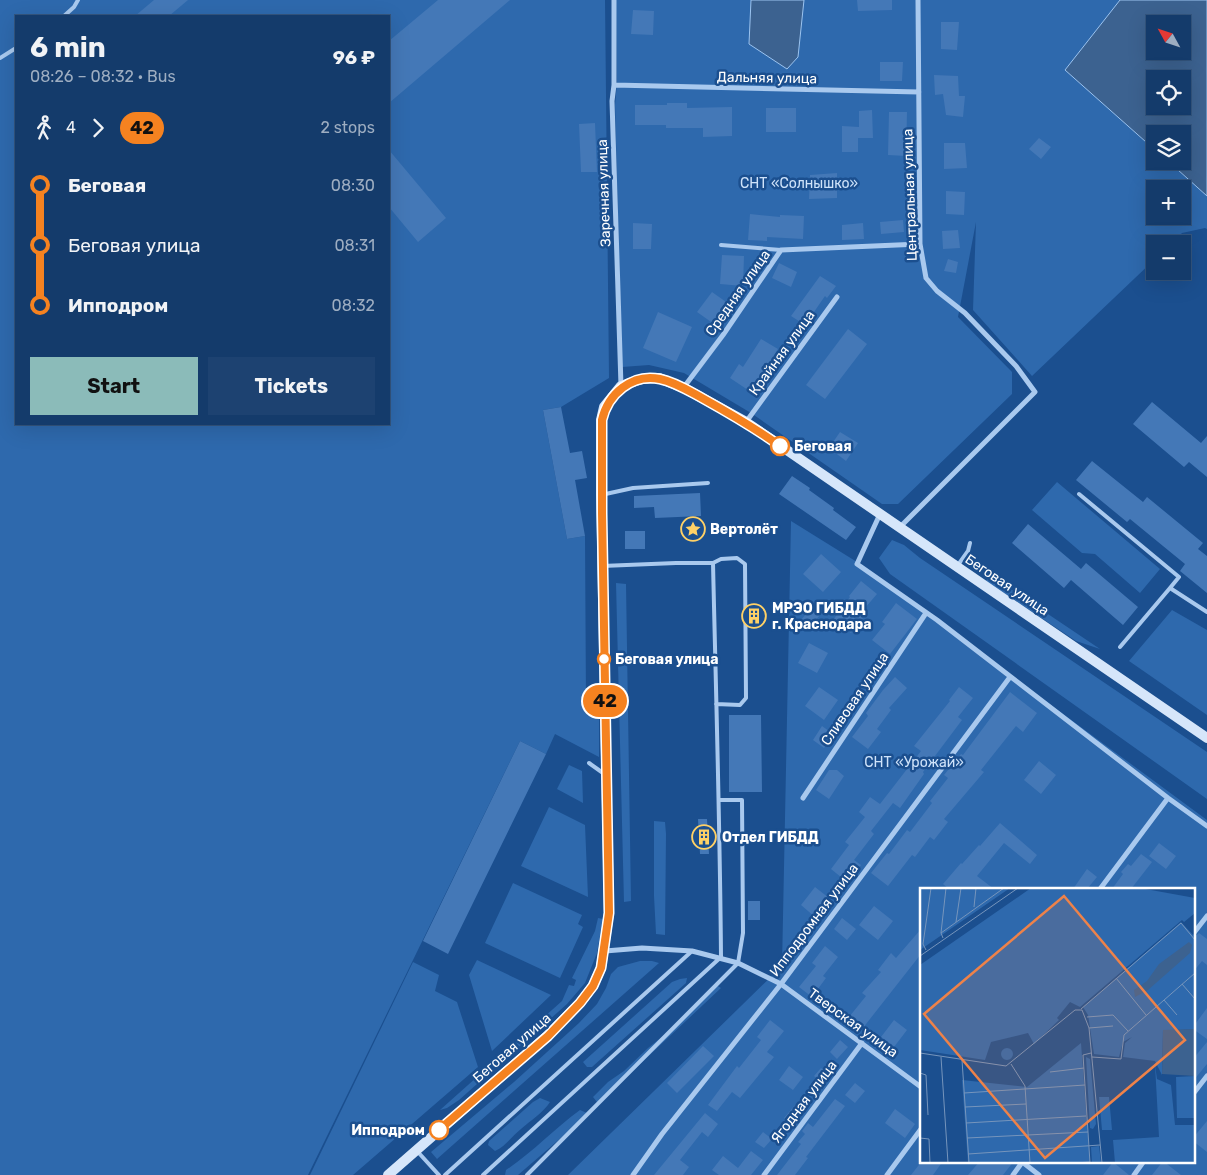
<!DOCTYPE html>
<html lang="en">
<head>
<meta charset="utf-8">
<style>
	:root { --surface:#143b6b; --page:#1d4271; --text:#f1f3f6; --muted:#9dadc1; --line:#33557e; --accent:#8bbbb9 }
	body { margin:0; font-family:Rubik,sans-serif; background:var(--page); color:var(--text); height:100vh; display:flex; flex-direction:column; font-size:19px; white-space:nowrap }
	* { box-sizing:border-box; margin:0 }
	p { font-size:16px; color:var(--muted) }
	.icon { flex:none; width:28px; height:28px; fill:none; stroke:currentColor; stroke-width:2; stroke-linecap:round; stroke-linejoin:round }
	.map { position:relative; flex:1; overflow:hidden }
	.sheet { position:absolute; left:15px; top:15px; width:375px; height:410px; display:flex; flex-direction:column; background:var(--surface); border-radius:0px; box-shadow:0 5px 20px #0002,0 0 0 1px var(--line) }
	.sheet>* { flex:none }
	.badge { padding:0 10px; border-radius:16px; font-size:18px; line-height:32px }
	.needle { width:32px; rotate:310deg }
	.fabs { position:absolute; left:1146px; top:15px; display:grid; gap:10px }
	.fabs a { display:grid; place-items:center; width:45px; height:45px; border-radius:0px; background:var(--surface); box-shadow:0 5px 20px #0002,0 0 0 1px var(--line); font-size:25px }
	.map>.badge { position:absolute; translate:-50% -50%; box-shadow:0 0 0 2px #fff }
	.legs { display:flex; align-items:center; gap:8px; height:55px; padding:0 15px; font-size:16px }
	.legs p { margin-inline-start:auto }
	.head { display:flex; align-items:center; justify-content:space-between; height:85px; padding:0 15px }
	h1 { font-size:28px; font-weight:700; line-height:38px }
	.primary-button { display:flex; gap:10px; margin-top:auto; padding:10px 15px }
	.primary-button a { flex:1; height:58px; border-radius:0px; background:var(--accent); color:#111; font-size:20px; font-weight:700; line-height:58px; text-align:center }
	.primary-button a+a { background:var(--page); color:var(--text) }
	ul { padding:0 15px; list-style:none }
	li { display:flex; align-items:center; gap:18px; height:60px; font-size:19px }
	li i { display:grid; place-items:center; width:8px; height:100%; margin:0 6px; background:currentColor }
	li i::after { content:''; width:12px; height:12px; margin:-6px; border:4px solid; border-radius:50%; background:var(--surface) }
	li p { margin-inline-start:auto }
	li:first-child i { background:linear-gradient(#0000 50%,currentColor 0) }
	li:last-child i { background:linear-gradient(currentColor 50%,#0000 0) }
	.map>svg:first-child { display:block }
	.green { fill:#2e69ad; fill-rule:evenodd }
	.water { fill:#3c6290; stroke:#9cc4f0; fill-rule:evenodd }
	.building { fill:#4478b7 }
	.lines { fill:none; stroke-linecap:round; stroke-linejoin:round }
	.lane { stroke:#a9c9ee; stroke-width:4 }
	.street { stroke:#a9c9ee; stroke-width:5 }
	.secondary { stroke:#d6e6fa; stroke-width:10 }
	.line-1-casing { stroke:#fff; stroke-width:11 }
	.line-1 { stroke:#f58220; stroke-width:8 }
	.stop-1-dot { fill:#fff; stroke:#f58220; stroke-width:2.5 }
	.labels { text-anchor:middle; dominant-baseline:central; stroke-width:5; stroke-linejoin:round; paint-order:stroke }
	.street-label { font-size:14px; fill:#fff; stroke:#1b4f8f }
	.park-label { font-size:14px; fill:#cfe3fa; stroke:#1b4f8f }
	.stop-label { font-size:14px; font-weight:bold; fill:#fff; stroke:#1b4f8f; text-anchor:start }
	.poi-label { font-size:14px; font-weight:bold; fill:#fff; stroke:#1b4f8f; text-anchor:start }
	.inset-road { fill:none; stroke:#7695bc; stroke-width:1 }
	.view { fill:#ee8249; fill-opacity:0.15; stroke:#ee8249; stroke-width:2.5 }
	.inset-edge { fill:none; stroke:#fff; stroke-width:2.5 }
</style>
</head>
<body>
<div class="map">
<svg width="1207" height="1175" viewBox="0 0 1207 1175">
	<rect width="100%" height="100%" fill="#1b4f8f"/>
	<path class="green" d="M 0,0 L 605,0 L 609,378 L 561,407 L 543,410 L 567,539 L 585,536 L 586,703 L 599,705 L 599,757 L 555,734 L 546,754 L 520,741 L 308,1175 L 0,1175 ZM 16,16 L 389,16 L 389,424 L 16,424 Z
		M 616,0 L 1120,0 L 1065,70 L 1155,150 L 1155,161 L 1168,161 L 1207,196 L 1207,229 L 1205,228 L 1182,233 L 1171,244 L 1155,244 L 1155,259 L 1032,376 L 973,310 L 976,222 L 958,317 L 1012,372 L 1012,394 L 898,504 L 882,504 L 751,413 L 684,373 L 649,365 L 622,367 L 615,105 L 617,82 ZM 1155,189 L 1182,189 L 1182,216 L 1155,216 Z
		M 1057,482 L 1160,569 L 1140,593 L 1095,554 L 1082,553 L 1032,510 Z
		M 791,521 L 857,562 L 1207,820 L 1207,1175 L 568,1175 L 782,966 ZM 921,889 L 1193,889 L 1193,1161 L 921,1161 Z
		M 892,540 L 904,545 L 920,558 L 1207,752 L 1207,799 L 890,574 L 879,558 Z
		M 990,575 L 1100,649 L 1076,641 L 986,581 Z
		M 616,583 L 626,584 L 631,901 L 624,902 Z
		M 1172,610 L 1207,630 L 1207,715 L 1129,661 Z
		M 569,765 L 582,771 L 583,803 L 557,789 Z
		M 549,807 L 585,825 L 588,897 L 521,866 Z
		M 654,821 L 665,822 L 666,834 L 665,935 L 656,934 L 654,896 Z
		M 513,883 L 582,915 L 578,924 L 583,927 L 560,978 L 485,943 Z
		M 598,918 L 603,919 L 597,953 L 585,983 L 567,1004 L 459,1100 L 447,1108 L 440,1110 L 562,1001 L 569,985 L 574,986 L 576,980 L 572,978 L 595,931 Z
		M 477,960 L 551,995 L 492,1051 L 469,975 Z
		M 640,961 L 652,961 L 659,963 L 437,1159 L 431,1152 L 514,1082 L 579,1023 L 597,1004 L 606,988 L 611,974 L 618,967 Z
		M 413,962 L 439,975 L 435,991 L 457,1002 L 478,1067 L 353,1175 L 310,1175 Z
		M 687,978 L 686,983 L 592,1067 L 587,1067 L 583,1062 L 672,982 L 680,979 Z
		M 716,985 L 721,988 L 621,1082 L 597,1102 L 593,1097 L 608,1082 L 624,1071 L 648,1048 L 667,1033 Z
		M 540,1098 L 550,1102 C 543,1113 531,1120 521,1129 C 512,1136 506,1146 495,1151 L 488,1145 L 489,1141 L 533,1102 Z
		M 580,1110 L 587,1113 L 576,1125 L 518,1175 L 505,1175 L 506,1170 C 533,1152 554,1129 580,1110 Z"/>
	<path class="water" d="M 751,0 L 804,0 L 798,57 L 787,69 L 749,44 Z
		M 1120,0 L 1207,0 L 1207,196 L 1168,161 L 1182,161 L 1182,134 L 1155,134 L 1155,150 L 1065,70 ZM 1155,24 L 1182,24 L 1182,51 L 1155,51 ZM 1155,79 L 1182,79 L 1182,106 L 1155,106 Z"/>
	<path class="building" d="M 154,0 L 188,0 L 169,16 L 135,16 Z
		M 438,0 L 510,0 L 389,103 L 389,41 Z
		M 857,0 L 892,0 L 892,10 L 858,11 Z
		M 633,10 L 654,11 L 653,35 L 631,34 Z
		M 941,22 L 959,22 L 957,50 L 941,49 Z
		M 880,62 L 903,62 L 902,81 L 880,81 Z
		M 934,75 L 958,76 L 959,96 L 965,96 L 963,117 L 946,115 L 943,94 L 935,95 Z
		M 667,103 L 687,103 L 687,108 L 732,107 L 732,136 L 703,137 L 703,128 L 666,128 L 666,125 L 635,125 L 635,105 L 667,105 Z
		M 766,108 L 796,108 L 796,132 L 766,132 Z
		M 872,110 L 873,138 L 858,138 L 858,152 L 842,152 L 842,126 L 859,127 L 859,111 Z
		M 889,112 L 907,112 L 906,156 L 888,155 Z
		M 595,123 L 597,172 L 581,172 L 579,124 Z
		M 1039,138 L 1051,147 L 1041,159 L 1029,149 Z
		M 944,143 L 965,143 L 967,168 L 944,169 Z
		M 389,150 L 446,218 L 418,242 L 389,207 Z
		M 837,173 L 837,198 L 809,199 L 810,175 Z
		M 946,191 L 965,192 L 964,215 L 946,214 Z
		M 750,214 L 780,217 L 780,215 L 804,216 L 803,239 L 767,237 L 767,241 L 748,240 Z
		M 903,220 L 904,232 L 881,234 L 880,222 Z
		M 633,223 L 652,224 L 651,249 L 633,249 Z
		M 863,223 L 864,239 L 842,240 L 842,225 Z
		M 958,230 L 960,248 L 943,249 L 942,231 Z
		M 722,255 L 744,256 L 743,286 L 720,284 Z
		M 948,259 L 958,262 L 956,273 L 944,271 Z
		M 779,263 L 797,272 L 791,287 L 772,278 Z
		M 820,276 L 836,286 L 827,298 L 825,296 L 805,325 L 791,316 Z
		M 712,292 L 729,304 L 714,324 L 697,312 Z
		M 658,312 L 692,327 L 676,362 L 643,348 Z
		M 848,329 L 867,344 L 825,399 L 806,385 Z
		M 761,339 L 778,349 L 751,392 L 730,378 L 739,364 L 743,367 Z
		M 1152,402 L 1201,443 L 1207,436 L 1207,477 L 1189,462 L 1184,467 L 1133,424 Z
		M 561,407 L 570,453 L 582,451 L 587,478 L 575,480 L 585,536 L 567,539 L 543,410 Z
		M 840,432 L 858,443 L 846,461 L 829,448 Z
		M 1092,461 L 1143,502 L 1147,497 L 1203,543 L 1198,549 L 1207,556 L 1207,593 L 1180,571 L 1185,564 L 1130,519 L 1127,522 L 1076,480 Z
		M 792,476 L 810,488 L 809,490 L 834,508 L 833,510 L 856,527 L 846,540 L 779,494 Z
		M 700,493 L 701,516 L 655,518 L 654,507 L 634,508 L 634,496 Z
		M 1028,524 L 1081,569 L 1086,563 L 1138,607 L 1123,625 L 1071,580 L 1064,588 L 1012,543 Z
		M 625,531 L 645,531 L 645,549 L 625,549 Z
		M 821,554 L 841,572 L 823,592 L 803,574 Z
		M 861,581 L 877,594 L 859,615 L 863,618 L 851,633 L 833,620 L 850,597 L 849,596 Z
		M 896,603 L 917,619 L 890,654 L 872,640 L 885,624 L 882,622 Z
		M 759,605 L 759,626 L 750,627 L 749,606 Z
		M 812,607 L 820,615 L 810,627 L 801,620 Z
		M 809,643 L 828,653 L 817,673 L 798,663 Z
		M 895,677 L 907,688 L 889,708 L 891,710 L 877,729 L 881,732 L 868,749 L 852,737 L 868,716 L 866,713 L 883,690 Z
		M 819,687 L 838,700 L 824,720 L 805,706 Z
		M 959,687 L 973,698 L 958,717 L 962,720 L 923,772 L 924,774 L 900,808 L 893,803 L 871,831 L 874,834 L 854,860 L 861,865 L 847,882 L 831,869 L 849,845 L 845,842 L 865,817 L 859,812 L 870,797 L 880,804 L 921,751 L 914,746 L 950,701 L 949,700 Z
		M 1010,692 L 1037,713 L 1023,732 L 1016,726 L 981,770 L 984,772 L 944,819 L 948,822 L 934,840 L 930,837 L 915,857 L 912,855 L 888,886 L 871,873 L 887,853 L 889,854 L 907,830 L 910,832 L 932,803 L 930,801 L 948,778 L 944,775 L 961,754 L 963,755 Z
		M 729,715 L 761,715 L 762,792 L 729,792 Z
		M 822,726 L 833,734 L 824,748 L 813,740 Z
		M 520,741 L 546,754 L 448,954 L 423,941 Z
		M 1039,761 L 1056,775 L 1041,794 L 1024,780 Z
		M 829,770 L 837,770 L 844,776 L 829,799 L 816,790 Z
		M 698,819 L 707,819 L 709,854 L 700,854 Z
		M 1000,823 L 1037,855 L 1030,864 L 1004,843 L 977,876 L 994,889 L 949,889 L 943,884 L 961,863 L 962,864 L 979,845 L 980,846 Z
		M 1159,843 L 1176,856 L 1166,869 L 1149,856 Z
		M 1141,854 L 1152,862 L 1131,889 L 1112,889 L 1123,874 L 1121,872 L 1128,864 L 1131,866 Z
		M 1087,869 L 1097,877 L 1087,889 L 1073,889 Z
		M 815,887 L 829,898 L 815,917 L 801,905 Z
		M 748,901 L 760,901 L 760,920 L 748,920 Z
		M 874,906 L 893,921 L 878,940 L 859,925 Z
		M 842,918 L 856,929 L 847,940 L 834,929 Z
		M 921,929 L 921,954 L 859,1033 L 845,1022 L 866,996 L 862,993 L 881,972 L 878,970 L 891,953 L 896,958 Z
		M 1199,933 L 1207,939 L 1207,965 L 1202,961 L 1193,972 L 1193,938 Z
		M 825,946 L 838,957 L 823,976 L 826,978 L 812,997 L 799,987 L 816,966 L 812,963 Z
		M 1207,1008 L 1207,1039 L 1193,1029 L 1193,1027 Z
		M 770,1020 L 784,1031 L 767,1052 L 774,1057 L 740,1098 L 732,1092 L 717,1111 L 708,1105 L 737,1066 L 739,1068 L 761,1040 L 757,1037 Z
		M 894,1020 L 907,1030 L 894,1047 L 881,1037 Z
		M 840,1040 L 848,1047 L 837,1059 L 830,1052 Z
		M 1207,1042 L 1207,1064 L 1193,1081 L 1193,1059 Z
		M 703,1046 L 714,1056 L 677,1093 L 667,1083 Z
		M 789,1066 L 803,1077 L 793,1090 L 779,1080 Z
		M 821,1068 L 829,1074 L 822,1083 L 814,1076 Z
		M 855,1083 L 865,1091 L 855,1103 L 845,1095 Z
		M 835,1099 L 845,1106 L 806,1157 L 808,1158 L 795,1175 L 777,1175 L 801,1144 L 798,1142 L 805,1134 L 802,1131 L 808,1123 L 813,1127 Z
		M 794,1106 L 802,1112 L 798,1116 L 801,1118 L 795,1126 L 784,1118 Z
		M 895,1109 L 915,1124 L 905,1138 L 885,1123 Z
		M 705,1113 L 718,1124 L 708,1137 L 702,1132 L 680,1160 L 689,1167 L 683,1175 L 654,1175 Z
		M 1207,1121 L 1207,1152 L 1193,1141 L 1193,1138 Z
		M 763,1132 L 772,1139 L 764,1148 L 755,1142 Z
		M 751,1151 L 763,1160 L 751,1175 L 719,1175 L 712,1170 L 723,1156 L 738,1168 Z
		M 922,1161 L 943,1161 L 933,1175 L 911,1175 Z
		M 980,1161 L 1014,1161 L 1003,1175 L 968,1175 Z
		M 1163,1161 L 1181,1175 L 1152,1175 Z
		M 1113,1162 L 1129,1175 L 1103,1175 Z"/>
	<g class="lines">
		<path class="lane" d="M 64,16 L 74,7 L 78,0
			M 0,58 L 16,48
			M 721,245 L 781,250
			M 1079,494 L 1179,577 L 1170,588
			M 601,495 L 633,488 L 708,483
			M 713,563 L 721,559 L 737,558 L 745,564 L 746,698 L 740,705 L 716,704
			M 958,565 L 968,551 L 970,543
			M 1120,647 L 1170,588 L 1207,612
			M 589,763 L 603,773
			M 417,1151 L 439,1175
			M 445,1175 L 692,951
			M 483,1175 L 721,957 C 720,826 716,695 713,563 L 676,563 L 602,566
			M 527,1175 L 738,963 L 743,933 L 742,800 L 720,800"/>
		<path class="street" d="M 614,0 L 614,85 L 612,101 L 621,386
			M 614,85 L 919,92
			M 684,387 L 723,335 L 781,250 L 920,244
			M 746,422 L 837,297
			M 880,514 L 857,564 L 937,620 L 1168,798 L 1207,826
			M 900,527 L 1035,392 L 1016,366 L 965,313 L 937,291 L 926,278 L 920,244 L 918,0
			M 803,798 L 926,613
			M 1100,889 L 1168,798
			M 1193,934 L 1207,916
			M 605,951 L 642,948 L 692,951 L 738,963 L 781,984 L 921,1087
			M 1193,1094 L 1207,1076
			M 1021,1161 L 1039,1175
			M 633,1175 L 662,1134 L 781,984 L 1010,677
			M 764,1175 L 862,1043
			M 887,1175 L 921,1129
			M 1013,1175 L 1023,1161
			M 1134,1175 L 1144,1161"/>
		<path class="secondary" d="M 388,1175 L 547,1036 L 580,1003 L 593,986 L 601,968 L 609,913 L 601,495 L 601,420 L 604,407 L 621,386 L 642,379 L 659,378 L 684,388 L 746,422 L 1207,738"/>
	</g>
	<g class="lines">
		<g class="line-1-casing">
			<path id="line-1" d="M 439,1130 L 548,1036 L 580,1003 L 593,986 L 601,968 L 609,913 L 602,513 L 602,420 C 608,394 632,373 660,379 C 675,382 689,391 702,398 C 729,413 755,428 780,446"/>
		</g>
		<use href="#line-1" class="line-1"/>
	</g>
	<defs>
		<g id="sight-ring" transform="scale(1.25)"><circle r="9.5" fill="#1b4f8f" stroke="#ffd166" stroke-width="1.5"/><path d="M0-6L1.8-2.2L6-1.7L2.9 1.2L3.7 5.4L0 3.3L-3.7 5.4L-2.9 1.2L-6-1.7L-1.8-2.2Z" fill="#ffd166"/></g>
		<g id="building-ring" transform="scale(1.25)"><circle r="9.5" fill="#1b4f8f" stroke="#ffd166" stroke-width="1.5"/><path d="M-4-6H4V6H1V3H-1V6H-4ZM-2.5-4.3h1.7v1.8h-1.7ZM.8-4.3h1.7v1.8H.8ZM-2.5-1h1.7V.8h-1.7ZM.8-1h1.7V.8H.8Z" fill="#ffd166"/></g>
	</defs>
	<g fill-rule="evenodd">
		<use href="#sight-ring" x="693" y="529"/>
		<use href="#building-ring" x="754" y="616"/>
		<use href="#building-ring" x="704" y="837"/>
	</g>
	<g class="stop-1-dot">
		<circle cx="780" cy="446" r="9"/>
		<circle cx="604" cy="659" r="6"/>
		<circle cx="439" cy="1130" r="9"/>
	</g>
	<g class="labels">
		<g class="street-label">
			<text transform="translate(767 78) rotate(1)">Дальняя улица</text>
			<text transform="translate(604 193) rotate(-92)">Заречная улица</text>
			<text transform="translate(910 195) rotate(-92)">Центральная улица</text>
			<text transform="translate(738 293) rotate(-55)">Средняя улица</text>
			<text transform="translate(782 353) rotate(-54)">Крайняя улица</text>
			<text transform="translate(1007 585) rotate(34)">Беговая улица</text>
			<text transform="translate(855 699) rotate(-56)">Сливовая улица</text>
			<text transform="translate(814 920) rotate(-53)">Ипподромная улица</text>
			<text transform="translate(853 1023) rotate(36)">Тверская улица</text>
			<text transform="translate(512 1048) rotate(-41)">Беговая улица</text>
			<text transform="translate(804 1102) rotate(-53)">Ягодная улица</text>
		</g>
		<g class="park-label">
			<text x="799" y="183">СНТ «Солнышко»</text>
			<text x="914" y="762">СНТ «Урожай»</text>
		</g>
		<g class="stop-label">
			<text x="794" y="446">Беговая</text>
			<text x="615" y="659">Беговая улица</text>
			<text x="425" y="1130" text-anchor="end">Ипподром</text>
		</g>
		<g class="poi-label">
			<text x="710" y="529">Вертолёт</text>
			<text x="772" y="608">МРЭО ГИБДД<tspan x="772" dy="16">г. Краснодара</tspan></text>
			<text x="722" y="837">Отдел ГИБДД</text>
		</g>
	</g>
	<g transform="translate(920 888)">
		<rect width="275" height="275" fill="#1b4f8f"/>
		<path d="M 0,0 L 90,0 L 0,62 ZM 111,0 L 220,0 L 275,10 L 275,25 L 264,34 L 262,32 L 160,119 L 150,114 L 137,130 L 139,132 L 114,156 L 108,145 L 71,154 L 65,172 L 0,162 L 0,77 ZM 261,34 L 273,47 L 275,45 L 275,141 L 243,143 L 242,187 L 235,173 L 203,169 L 205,155 L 212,149 L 203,154 L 199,169 L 174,166 L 168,127 L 163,119 ZM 161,155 L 170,275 L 48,275 L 42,192 L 107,199 ZM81 166a6 6 0 1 1 12 0a6 6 0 1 1-12 0ZM 166,169 L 170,171 L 176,236 L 173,241 L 170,240 ZM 235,177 L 237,191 L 251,197 L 255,237 L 275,237 L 275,275 L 195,275 L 193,252 L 239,249 ZM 275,188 L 275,230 L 257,230 L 256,189 ZM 179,209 L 189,209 L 192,242 L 182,242 ZM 179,258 L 181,275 L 172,275 L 171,259 Z" fill="#2e69ad"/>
		<path d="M 269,54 L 272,57 L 270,65 L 228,102 L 215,109 L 214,102 L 227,93 L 239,76 ZM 275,141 L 275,188 L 242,186 L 243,142 Z" fill="#3c6290"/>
		<path class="inset-road" d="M 54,19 L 56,0M 36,34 L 41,0M 21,45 L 26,0M 23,50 L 21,45 L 84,0M 6,62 L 3,56 L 11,0M 0,68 L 98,0M 196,90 L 226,127M 262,96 L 275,111M 244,112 L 257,127M 161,121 L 261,35 L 275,52M 167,129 L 193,127 L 208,143M 169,140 L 193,138M 0,165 L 86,178 L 155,122 L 162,122 L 169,140 L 182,275M 21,169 L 28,275M 172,169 L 201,171 L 204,147 L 275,85M 42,172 L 49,275M 91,176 L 105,198 L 110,275M 130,184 L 164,180M 0,185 L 6,187 L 8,227M 44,205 L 165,197M 45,219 L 106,216M 46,235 L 166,228M 0,250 L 9,251 L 10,275M 47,250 L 168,244M 48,266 L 180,257M 154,275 L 170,274M 170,275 L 163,167 L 171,165"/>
		<path class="view" d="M 144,8 L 265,152 L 125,270 L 4,126 Z"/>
		<rect width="275" height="275" class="inset-edge"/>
	</g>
</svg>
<div class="fabs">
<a><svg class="needle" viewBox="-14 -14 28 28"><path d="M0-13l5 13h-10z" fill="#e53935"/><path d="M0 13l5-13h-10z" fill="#9dadc1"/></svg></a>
<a><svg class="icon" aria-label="locate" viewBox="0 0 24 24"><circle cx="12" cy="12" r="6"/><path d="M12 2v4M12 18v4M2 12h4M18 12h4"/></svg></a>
<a><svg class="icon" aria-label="layers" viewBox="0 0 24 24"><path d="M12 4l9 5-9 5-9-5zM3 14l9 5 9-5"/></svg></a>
<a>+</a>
<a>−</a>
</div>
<b class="badge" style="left:605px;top:701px;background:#f58220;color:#111">42</b>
<section class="sheet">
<div class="head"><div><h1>6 min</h1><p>08:26 – 08:32 · Bus</p></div><b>96 ₽</b></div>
<div class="legs"><svg class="icon" aria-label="walk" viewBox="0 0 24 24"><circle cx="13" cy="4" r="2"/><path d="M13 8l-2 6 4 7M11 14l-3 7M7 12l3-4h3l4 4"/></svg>4<svg class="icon" aria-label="forward" viewBox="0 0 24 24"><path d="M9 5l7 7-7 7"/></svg><b class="badge" style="background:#f58220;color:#111">42</b><p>2 stops</p></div>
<ul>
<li><i style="color:#f58220"></i><b>Беговая</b><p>08:30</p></li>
<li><i style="color:#f58220"></i><span>Беговая улица</span><p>08:31</p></li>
<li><i style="color:#f58220"></i><b>Ипподром</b><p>08:32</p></li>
</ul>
<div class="primary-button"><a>Start</a><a>Tickets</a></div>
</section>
</div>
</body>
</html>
